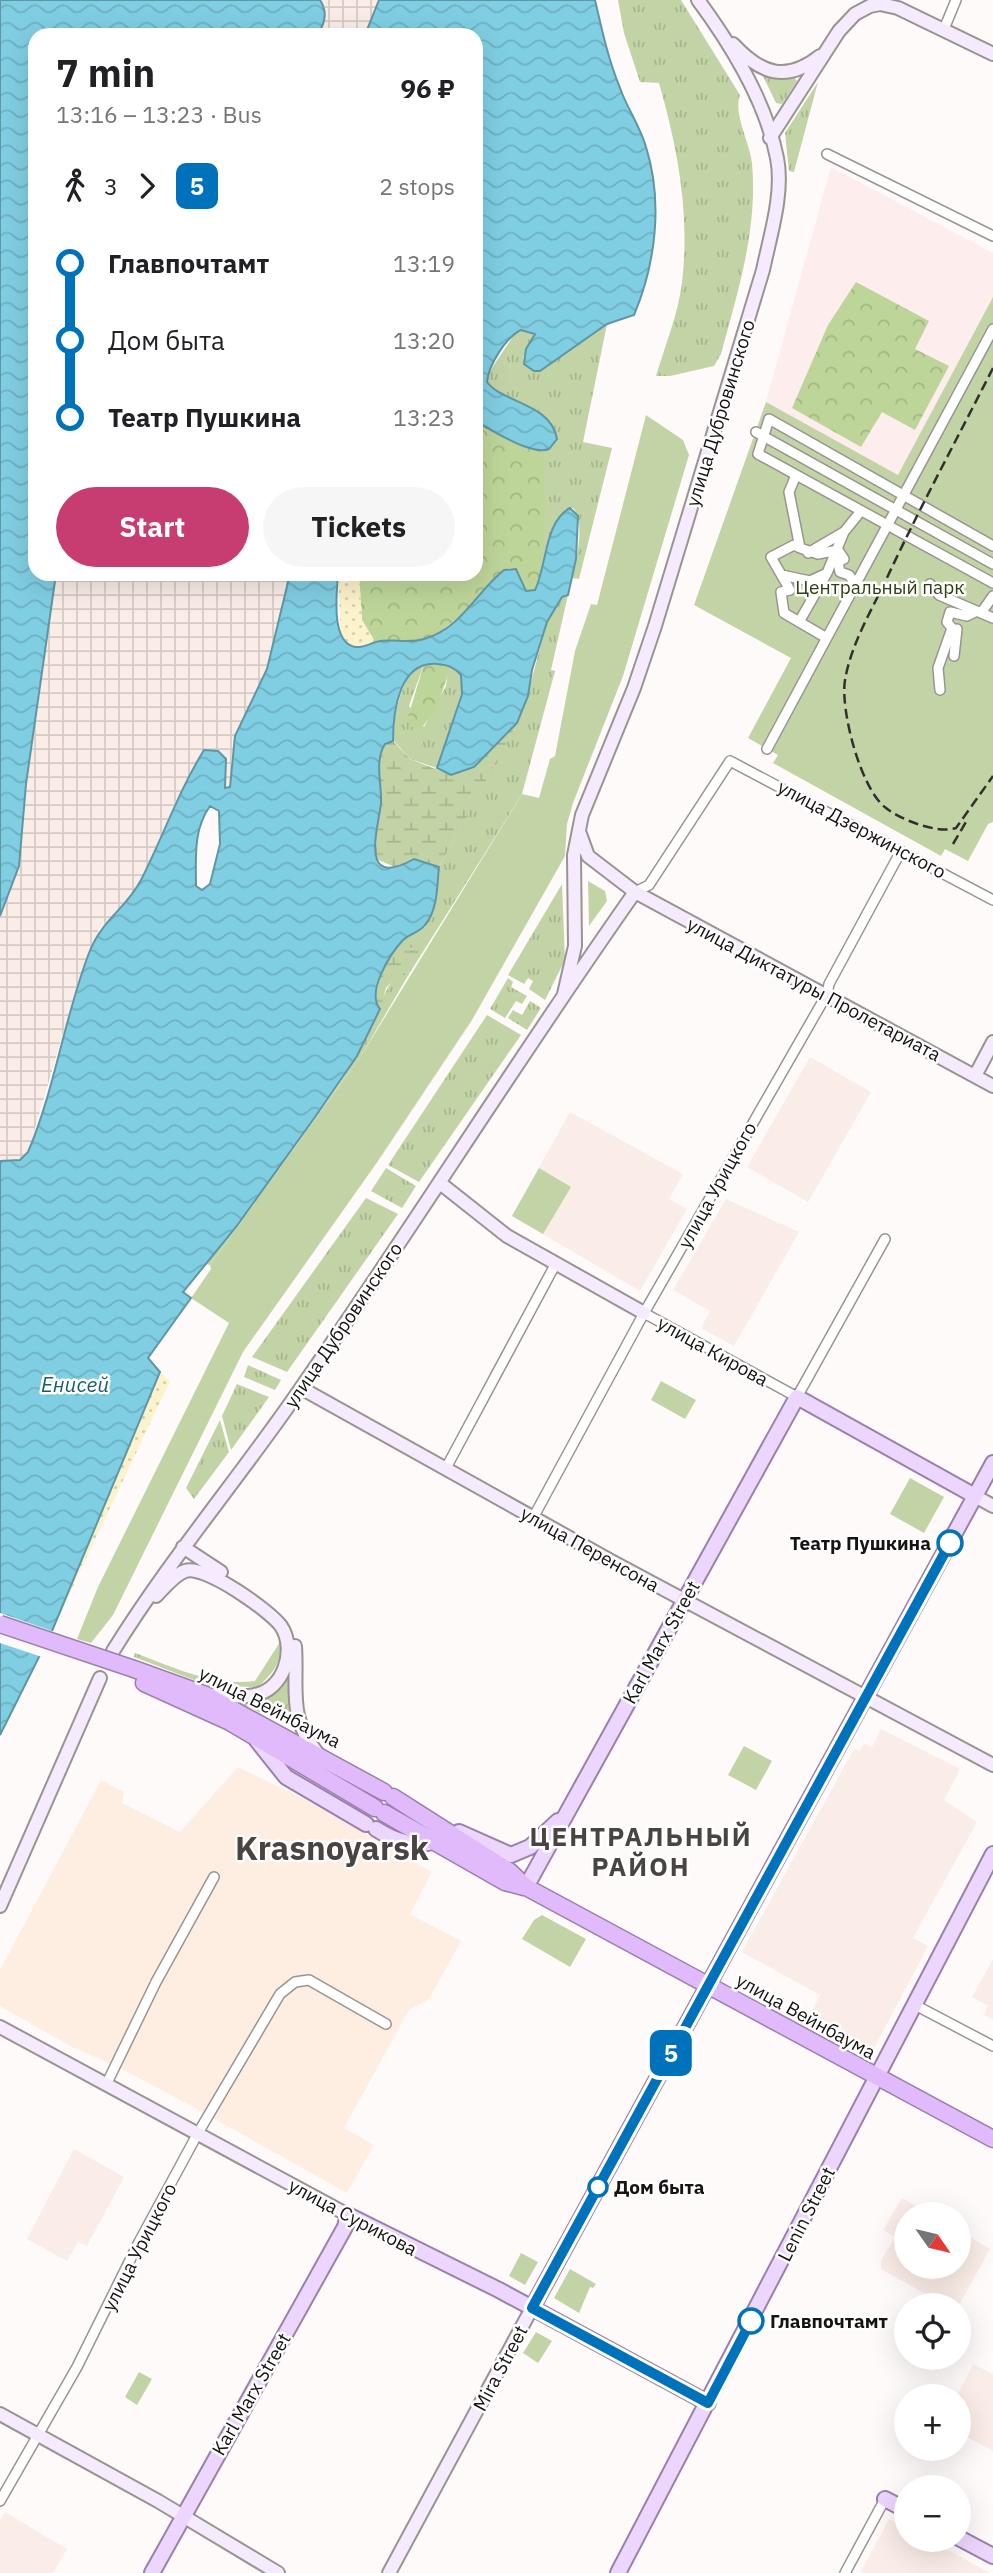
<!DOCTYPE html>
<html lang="en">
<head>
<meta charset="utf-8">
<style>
	:root { --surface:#fff; --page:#f6f6f6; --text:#202124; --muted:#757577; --accent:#c73c71 }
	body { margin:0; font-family:"IBM Plex Sans",sans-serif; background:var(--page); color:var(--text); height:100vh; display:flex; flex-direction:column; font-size:26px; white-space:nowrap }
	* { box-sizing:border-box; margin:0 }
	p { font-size:23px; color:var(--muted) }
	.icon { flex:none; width:38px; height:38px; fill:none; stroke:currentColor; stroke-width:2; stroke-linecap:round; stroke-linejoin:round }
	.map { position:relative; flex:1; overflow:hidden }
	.sheet { position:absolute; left:28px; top:28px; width:455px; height:553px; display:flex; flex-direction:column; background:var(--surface); border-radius:21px; box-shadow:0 7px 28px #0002 }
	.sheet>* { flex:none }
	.badge { padding:0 14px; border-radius:10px; font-size:24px; line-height:46px }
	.needle { width:46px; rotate:124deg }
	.controls { position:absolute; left:894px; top:2202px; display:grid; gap:14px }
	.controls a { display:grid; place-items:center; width:77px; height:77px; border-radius:50%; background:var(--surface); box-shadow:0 7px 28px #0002; font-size:35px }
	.map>.badge { position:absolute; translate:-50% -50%; box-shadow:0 0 0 4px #fff }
	.legs { display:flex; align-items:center; gap:10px; height:77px; padding:0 28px; font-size:23px }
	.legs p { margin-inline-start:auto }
	.overview { display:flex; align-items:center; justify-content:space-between; height:119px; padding:0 28px }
	h1 { font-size:38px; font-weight:800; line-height:52px }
	.action { display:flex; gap:14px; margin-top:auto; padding:14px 28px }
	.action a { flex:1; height:80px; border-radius:42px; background:var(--accent); color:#fff; font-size:28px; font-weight:800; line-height:80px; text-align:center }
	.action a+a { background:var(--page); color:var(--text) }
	ul { padding:0 28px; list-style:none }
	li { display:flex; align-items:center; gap:24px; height:77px; font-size:26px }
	li i { display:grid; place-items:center; width:10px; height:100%; margin:0 9px; background:currentColor }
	li i::after { content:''; width:18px; height:18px; margin:-9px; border:5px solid; border-radius:50%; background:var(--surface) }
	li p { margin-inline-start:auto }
	li:first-child i { background:linear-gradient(#0000 50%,currentColor 0) }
	li:last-child i { background:linear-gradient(currentColor 50%,#0000 0) }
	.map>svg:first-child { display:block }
	.commercial { fill:#feeee2 }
	.industrial { fill:url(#industrial-grid) }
	.built { fill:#faece6 }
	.medical { fill:#fdedec }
	.grass { fill:url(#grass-tufts) }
	.forest { fill:url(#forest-crowns) }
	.wetland { fill:url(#wetland-marsh) }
	.sand { fill:url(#sand-dots) }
	.green { fill:#c2d4a6 }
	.water { fill:url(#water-waves); stroke:#6096a4; stroke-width:2; fill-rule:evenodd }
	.pier { fill:#fefaf9 }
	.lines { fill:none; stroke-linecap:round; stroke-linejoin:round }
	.street-casing { stroke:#9a9491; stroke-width:12 }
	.secondary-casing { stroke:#9a9491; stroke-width:16 }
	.primary-casing { stroke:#9a80aa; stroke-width:18 }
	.highway-casing { stroke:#9a80aa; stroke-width:19 }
	.street { stroke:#fff; stroke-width:9 }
	.secondary { stroke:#f6eafe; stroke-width:12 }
	.primary { stroke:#edd6fd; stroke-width:14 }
	.highway { stroke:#e1bafc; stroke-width:16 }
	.rail { stroke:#322f2e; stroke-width:2.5; stroke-dasharray:10 5; stroke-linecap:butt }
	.highway-bridge-casing { stroke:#9a80aa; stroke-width:19; stroke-linecap:butt }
	.highway-bridge { stroke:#e1bafc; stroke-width:16 }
	.line-1-casing { stroke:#fff; stroke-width:16 }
	.line-1 { stroke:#0072bc; stroke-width:10 }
	.stop-1-dot { fill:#fff; stroke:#0072bc; stroke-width:3.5 }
	.labels { text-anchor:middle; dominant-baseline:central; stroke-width:5; stroke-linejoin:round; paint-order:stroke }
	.street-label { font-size:19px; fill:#161413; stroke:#fff }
	.park-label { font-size:19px; fill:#303e13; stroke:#fff }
	.stop-label { font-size:19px; font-weight:bold; fill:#161413; stroke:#fff; text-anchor:start }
	.water-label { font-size:21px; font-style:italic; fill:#1b5c6a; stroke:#fff }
	.district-label { font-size:26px; font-weight:bold; letter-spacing:2px; fill:#494442; stroke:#fff }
	.town-label { font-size:33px; font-weight:bold; fill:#494442; stroke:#fff }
</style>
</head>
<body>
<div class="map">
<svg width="993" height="2573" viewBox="0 0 993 2573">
	<defs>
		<pattern id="industrial-grid" width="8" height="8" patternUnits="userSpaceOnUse" patternTransform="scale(1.75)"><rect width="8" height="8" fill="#faece6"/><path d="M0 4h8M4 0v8" fill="none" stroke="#d6cac4"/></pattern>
		<pattern id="grass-tufts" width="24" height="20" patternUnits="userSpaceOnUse" patternTransform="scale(1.75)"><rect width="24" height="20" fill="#c2d4a6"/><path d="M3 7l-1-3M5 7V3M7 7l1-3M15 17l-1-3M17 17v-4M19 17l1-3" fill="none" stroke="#a6b58e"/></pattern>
		<pattern id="forest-crowns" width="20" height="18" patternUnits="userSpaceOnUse" patternTransform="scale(1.75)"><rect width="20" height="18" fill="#bed59a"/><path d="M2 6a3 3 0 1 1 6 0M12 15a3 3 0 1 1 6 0" fill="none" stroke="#a3b684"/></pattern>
		<pattern id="wetland-marsh" width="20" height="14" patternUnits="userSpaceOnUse" patternTransform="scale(1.75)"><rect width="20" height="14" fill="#c2d4a6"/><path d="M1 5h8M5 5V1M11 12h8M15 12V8" fill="none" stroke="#a6b58e"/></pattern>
		<pattern id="sand-dots" width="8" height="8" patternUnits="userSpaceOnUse" patternTransform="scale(1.75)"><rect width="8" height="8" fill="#fcf2cc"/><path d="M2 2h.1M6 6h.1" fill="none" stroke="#d7cfae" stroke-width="1.8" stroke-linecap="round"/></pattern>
		<pattern id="water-waves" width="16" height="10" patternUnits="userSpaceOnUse" patternTransform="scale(1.75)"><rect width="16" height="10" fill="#80cee2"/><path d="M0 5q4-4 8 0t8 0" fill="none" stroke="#6eb0c1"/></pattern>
	</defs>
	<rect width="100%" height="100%" fill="#fefaf9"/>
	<path class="commercial" d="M 238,1767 L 316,1805 L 432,1872 L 410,1914 L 461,1941 L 429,1999 L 409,2010 L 344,2128 L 374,2145 L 347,2193 L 197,2109 L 122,2069 L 72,2047 L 0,2006 L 0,1970 L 101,1780 L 124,1792 L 122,1803 L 180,1832 Z"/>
	<path class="industrial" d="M 320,0 L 379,0 L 365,35 L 317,35 L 322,27 L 325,7 Z
		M 56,574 L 290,574 L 267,669 L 232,752 L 230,787 L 225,788 L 224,784 L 226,768 L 204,750 L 178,796 L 141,881 L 123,906 L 99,929 L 77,986 L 28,1152 L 20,1160 L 0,1161 L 0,916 L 19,866 L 26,784 Z"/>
	<path class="built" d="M 810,1057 L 871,1092 L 808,1202 L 747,1167 Z
		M 570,1112 L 683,1174 L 669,1199 L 687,1209 L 640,1291 L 512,1216 Z
		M 726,1199 L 799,1232 L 734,1346 L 701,1328 L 710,1311 L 673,1290 Z
		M 881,1729 L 960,1769 L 944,1800 L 977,1822 L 913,1938 L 928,1946 L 870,2056 L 806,2022 L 820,1995 L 742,1952 L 854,1749 L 860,1751 L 864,1743 L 872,1747 Z
		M 993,1959 L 993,2019 L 984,2015 L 988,2006 L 972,1997 Z
		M 74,2149 L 124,2177 L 87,2246 L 78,2242 L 67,2261 L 27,2239 Z
		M 902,2198 L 929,2214 L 906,2214 L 906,2266 L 959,2266 L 959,2231 L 990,2249 L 959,2305 L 945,2305 L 881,2269 L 881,2260 L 895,2237 L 883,2230 Z
		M 973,2364 L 993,2374 L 993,2451 L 959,2433 L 957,2396 Z
		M 5,2512 L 67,2549 L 53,2573 L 0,2573 L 0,2520 Z
		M 889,2519 L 906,2528 L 906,2539 L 928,2539 L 990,2573 L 860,2573 Z"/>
	<path class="medical" d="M 831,167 L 993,253 L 993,297 L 898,476 L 766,402 Z"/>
	<path class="grass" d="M 618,0 L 681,0 L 740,95 C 733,114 750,143 752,163 C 758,229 738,291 721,354 L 714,366 L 670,376 L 656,376 C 665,346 678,314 682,283 C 690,213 678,150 659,83 L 640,82 L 624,33 Z
		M 763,76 L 794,77 L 797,81 L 782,104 L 776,103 Z
		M 818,82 L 794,172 L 789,171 L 785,133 Z
		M 607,324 L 583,442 L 612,448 L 579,579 L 572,578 C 576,560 586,523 573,508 L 570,508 L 550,537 L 541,570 L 544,451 L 549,449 L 542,415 C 527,405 496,394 487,382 L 488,374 L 516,332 L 527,329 L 535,334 L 523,358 L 544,368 Z
		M 568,595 L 551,670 L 555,671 L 522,794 L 426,947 L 412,952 L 411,946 L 425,927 L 436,894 L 439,867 L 524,708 L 547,622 L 562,597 Z
		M 424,664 L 409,706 L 424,727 L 446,686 L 449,665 L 461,675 L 464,684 L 437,768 L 410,759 L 394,741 C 393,714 400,693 411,670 Z
		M 562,884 L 565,960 L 545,1000 L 529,989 L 533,981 L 528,978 L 524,984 L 508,975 Z
		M 401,972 L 409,974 L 361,1056 L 210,1265 L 203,1263 C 238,1227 266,1185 296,1145 C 316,1116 339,1087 357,1056 C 367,1039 387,977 401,972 Z
		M 508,978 L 513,982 L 511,987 L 527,996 L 522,1004 L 516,1001 L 505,1018 L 490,1009 Z
		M 530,1001 L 541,1008 L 527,1030 L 508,1018 L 513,1010 L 522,1015 Z
		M 487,1015 L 521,1035 L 419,1182 L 388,1165 Z
		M 386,1168 L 416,1186 L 402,1208 L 371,1191 Z
		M 366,1198 L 398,1214 L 287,1372 L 252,1357 Z
		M 248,1365 L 281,1380 L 275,1390 L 244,1377 Z
		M 237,1384 L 269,1397 L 231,1450 L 222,1416 Z
		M 220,1420 L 229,1452 L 194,1499 L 186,1488 Z
		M 280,1642 C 282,1663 273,1673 258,1687 L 210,1686 L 134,1657 L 135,1653 C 173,1667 214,1687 255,1681 Z
		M 288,1671 L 290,1715 L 296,1728 L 233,1701 L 250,1699 Z"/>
	<path class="forest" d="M 856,282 L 929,321 L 915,349 L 949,366 L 915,430 L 882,412 L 861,447 L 792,408 L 828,325 Z
		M 476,422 L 544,451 C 544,480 550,572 533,592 L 526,591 L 519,573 L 510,568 L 504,570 L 476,604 L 438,633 L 422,640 L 375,642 L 362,620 L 359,574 L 476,574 Z
		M 424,664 L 449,665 L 449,672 L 436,710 L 419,731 L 409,725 L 408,717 Z"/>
	<path class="wetland" d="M 517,723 L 439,867 L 414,859 L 395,867 L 376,859 L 373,851 L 380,806 L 379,760 L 385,744 L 393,741 L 410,759 L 451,775 L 474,767 Z
		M 425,927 L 410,950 L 426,947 L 409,974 L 401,972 L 386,988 L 380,1009 C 368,994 391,949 405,938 C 410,934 419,931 425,927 Z"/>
	<path class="sand" d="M 338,574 L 359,574 L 362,620 L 375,642 L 355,647 L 341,637 Z
		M 160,1372 L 170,1381 L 52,1631 Z"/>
	<path class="green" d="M 993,297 L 993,822 L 988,824 L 968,861 L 945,849 L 941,856 L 773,763 L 778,755 L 748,738 L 791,658 L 694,605 L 766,402 L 898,475 Z
		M 646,415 L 683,440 L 689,455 L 623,676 L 573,803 L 567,824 L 565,856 L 472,1020 L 378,1161 L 243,1352 L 113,1615 L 91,1643 L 77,1639 L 98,1587 L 229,1323 L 191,1298 L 211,1269 L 210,1265 L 361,1056 L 522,794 L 539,798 L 550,759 L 555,756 L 575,651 L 591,604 L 597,605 Z
		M 588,881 L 605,891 L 607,901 L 589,926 Z
		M 539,1168 L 571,1187 L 543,1234 L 512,1216 Z
		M 661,1381 L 696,1400 L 685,1419 L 651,1400 Z
		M 910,1478 L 944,1497 L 924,1533 L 890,1514 Z
		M 744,1746 L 772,1761 L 756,1790 L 728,1775 Z
		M 542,1915 L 586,1939 L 570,1967 L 522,1939 L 534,1920 Z
		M 521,2253 L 538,2262 L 525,2285 L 509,2276 Z
		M 570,2269 L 596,2284 L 593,2288 L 590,2287 L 579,2313 L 554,2298 Z
		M 536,2332 L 552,2341 L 538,2363 L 523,2353 Z
		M 139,2372 L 152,2379 L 137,2405 L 125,2397 Z"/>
	<path class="water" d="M 0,0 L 320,0 C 328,12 325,24 317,35 L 274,30 L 243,35 L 35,35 L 35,574 L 56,574 L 26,784 L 19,866 L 0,916 Z
		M 379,0 L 595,0 C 602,30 608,59 620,88 C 627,108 640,126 646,147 C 663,201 656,263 634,315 L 607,324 L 540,371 L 534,371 L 524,364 L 526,349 L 535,334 L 521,330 C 506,337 488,366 487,382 C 502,403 551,403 557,439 L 549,449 C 531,456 493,430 476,422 L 476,35 L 365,35 Z
		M 570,508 L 578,516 L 576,559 L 568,595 L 562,597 L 547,622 L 532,670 L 528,696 L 517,723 L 474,767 L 451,775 L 437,768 L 462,694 L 461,675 C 454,667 448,665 437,664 C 399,661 393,712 393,741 L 385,744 C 374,761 382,784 381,803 C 378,830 358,890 414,859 L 439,867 C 437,885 438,910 425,925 C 420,932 409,934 403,940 C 390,954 366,992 380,1009 L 357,1056 L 315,1117 L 236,1227 L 183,1292 L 191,1298 L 148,1358 L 160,1372 L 52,1631 L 0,1735 L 0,1161 L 20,1160 L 28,1152 C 55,1089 64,1018 89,953 C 102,919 126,909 141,880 C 163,837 178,792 204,750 L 218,751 L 226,759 L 225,788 L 230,787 L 235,736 L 267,669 L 290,574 L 338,574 C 337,592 330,642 355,647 C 363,648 369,644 376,642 C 392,638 408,644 424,639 C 462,628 477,591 504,570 L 516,569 L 526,591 L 535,590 C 547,566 544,522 570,508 ZM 210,806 L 219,811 L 220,844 L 210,884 L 202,890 L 196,886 C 196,857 193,830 210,806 Z"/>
	<path class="pier" d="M 0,1613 L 55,1632 L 42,1657 L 0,1643 Z"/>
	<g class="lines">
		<g class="street-casing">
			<path id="street" d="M 944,29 L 956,0
				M 827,154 L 993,236
				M 756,432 L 993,564
				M 796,475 L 789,492 L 800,548 L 818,554 L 838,550 L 844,559 L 838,562 L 840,572 L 849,575 L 855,584
				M 993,546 L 769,419 L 758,454 L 993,583
				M 800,548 L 794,545 L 771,557 L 790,590 L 781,592 L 784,613 L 825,637
				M 808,553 L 844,532 L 861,511
				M 782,575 L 810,581 L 825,574
				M 930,584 L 939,595 L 993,618
				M 981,613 L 993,596
				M 799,622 L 827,573 L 844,532
				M 954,656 L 957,629
				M 940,690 L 938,668 L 952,628 L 947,622 L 950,612 L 967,616 L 975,612
				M 767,749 L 993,329
				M 635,892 L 649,885 L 730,761 L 993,900
				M 644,1313 L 797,1397 L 885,1239
				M 446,1468 L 555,1265
				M 533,1518 L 644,1313 L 827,994 L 829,984 L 901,851
				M 915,2005 L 993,2046
				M 106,2085 L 156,1982 L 214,1877
				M 0,2501 L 77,2367 L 139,2242 L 198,2133 L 280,1994 L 295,1982 L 309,1980 L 386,2024
				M 845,2573 L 885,2499"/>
		</g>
		<g class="secondary-casing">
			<path id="secondary" d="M 733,44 C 761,74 786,83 820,56
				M 770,138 L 839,31 L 855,14 L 870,6 L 880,4 L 898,8 L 993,54
				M 580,834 L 588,856 L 635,892 L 993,1086
				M 564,994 L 575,946 L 574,855 L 582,815 L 634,688 L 655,626 L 763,270 C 770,236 784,193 777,158 C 766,101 732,46 698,0
				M 975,1076 L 993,1042
				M 440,1183 L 507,1236 L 644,1313
				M 301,1388 L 611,1561 L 993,1765
				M 975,1496 L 993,1506
				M 183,1547 L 221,1572
				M 156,1596 C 164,1588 174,1575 185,1571 C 204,1564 269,1610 281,1626 C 297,1650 283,1691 254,1695 C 240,1698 224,1696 210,1695
				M 295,1646 C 298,1691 287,1716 318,1754
				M 113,1651 C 170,1559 240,1477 301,1388 C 415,1224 520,1055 635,892
				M 0,1906 L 100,1678
				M 0,2027 L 348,2215
				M 0,2414 L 158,2501 L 278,2573
				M 389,2573 L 532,2308"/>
		</g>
		<g class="primary-casing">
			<path id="primary" d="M 255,1738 L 286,1777 L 366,1824
				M 376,1829 C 395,1841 414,1848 436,1841
				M 459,1832 L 511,1855 L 530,1847 L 558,1821
				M 526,1887 L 797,1397 L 975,1496
				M 532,2308 L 993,1463
				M 885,2499 L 906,2510
				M 959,2538 L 993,2556
				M 152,2573 L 345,2227 L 348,2215 L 499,2290 L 708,2403
				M 618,2573 L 993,1854"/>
		</g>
		<g class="highway-casing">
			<path id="highway" d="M 134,1669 L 206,1695 L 384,1792
				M 144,1683 L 230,1722 L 375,1808
				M 393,1797 L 509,1871 L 526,1887 L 993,2139
				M 384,1813 L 505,1882 L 524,1887"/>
		</g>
		<use href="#street" class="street"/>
		<use href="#secondary" class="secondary"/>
		<use href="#primary" class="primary"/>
		<use href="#highway" class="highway"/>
		<path class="rail" d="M 993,368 C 957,439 919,509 885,582 C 870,613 851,645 845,680 C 840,710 861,790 886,808 C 901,820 937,834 956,828 L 993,776
			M 953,844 L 966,822"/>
		<g class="highway-bridge-casing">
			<path id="highway-bridge" d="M 0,1624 L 134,1669"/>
		</g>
		<use href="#highway-bridge" class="highway-bridge"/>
	</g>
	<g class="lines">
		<g class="line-1-casing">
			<path id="line-1" d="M 751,2321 L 708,2403 L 532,2308 L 950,1543"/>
		</g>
		<use href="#line-1" class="line-1"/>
	</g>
	<g class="stop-1-dot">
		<circle cx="950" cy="1543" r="12"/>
		<circle cx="598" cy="2187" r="9"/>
		<circle cx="751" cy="2321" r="12"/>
	</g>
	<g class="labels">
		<g class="street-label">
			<text transform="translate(720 413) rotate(-73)">улица Дубровинского</text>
			<text transform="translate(862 829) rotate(28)">улица Дзержинского</text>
			<text transform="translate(814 989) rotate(28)">улица Диктатуры Пролетариата</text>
			<text transform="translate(717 1185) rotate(-61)">улица Урицкого</text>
			<text transform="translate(343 1325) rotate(-56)">улица Дубровинского</text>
			<text transform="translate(713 1351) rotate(29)">улица Кирова</text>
			<text transform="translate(590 1549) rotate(29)">улица Перенсона</text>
			<text transform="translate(661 1642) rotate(-61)">Karl Marx Street</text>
			<text transform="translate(270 1707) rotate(27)">улица Вейнбаума</text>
			<text transform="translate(806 2016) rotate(29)">улица Вейнбаума</text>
			<text transform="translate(806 2214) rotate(-63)">Lenin Street</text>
			<text transform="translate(353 2217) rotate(28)">улица Сурикова</text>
			<text transform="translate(139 2247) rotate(-63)">улица Урицкого</text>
			<text transform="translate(500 2368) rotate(-62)">Mira Street</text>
			<text transform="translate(251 2394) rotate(-60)">Karl Marx Street</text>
		</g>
		<g class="park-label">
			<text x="880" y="587">Центральный парк</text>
		</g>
		<g class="stop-label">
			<text x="931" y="1543" text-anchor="end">Театр Пушкина</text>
			<text x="614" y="2187">Дом быта</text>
			<text x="770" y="2321">Главпочтамт</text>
		</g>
		<g class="water-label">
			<text x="75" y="1384">Енисей</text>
		</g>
		<g class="district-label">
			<text x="641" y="1836">ЦЕНТРАЛЬНЫЙ<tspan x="641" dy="30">РАЙОН</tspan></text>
		</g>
		<g class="town-label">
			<text x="332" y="1847">Krasnoyarsk</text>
		</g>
	</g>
</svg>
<div class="controls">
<a><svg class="needle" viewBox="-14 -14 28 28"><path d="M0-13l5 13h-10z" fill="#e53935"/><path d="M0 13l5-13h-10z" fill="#757577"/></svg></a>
<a><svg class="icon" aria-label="locate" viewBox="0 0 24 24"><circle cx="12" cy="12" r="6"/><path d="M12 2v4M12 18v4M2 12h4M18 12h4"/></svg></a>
<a>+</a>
<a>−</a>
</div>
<b class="badge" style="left:671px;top:2053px;background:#0072bc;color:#fff">5</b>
<section class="sheet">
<div class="overview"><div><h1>7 min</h1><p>13:16 – 13:23 · Bus</p></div><b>96 ₽</b></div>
<div class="legs"><svg class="icon" aria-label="walk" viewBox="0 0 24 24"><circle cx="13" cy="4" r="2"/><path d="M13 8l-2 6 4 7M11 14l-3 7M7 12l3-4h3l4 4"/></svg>3<svg class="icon" aria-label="forward" viewBox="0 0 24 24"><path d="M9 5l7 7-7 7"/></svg><b class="badge" style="background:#0072bc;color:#fff">5</b><p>2 stops</p></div>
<ul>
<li><i style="color:#0072bc"></i><b>Главпочтамт</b><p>13:19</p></li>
<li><i style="color:#0072bc"></i><span>Дом быта</span><p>13:20</p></li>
<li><i style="color:#0072bc"></i><b>Театр Пушкина</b><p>13:23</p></li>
</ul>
<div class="action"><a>Start</a><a>Tickets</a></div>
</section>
</div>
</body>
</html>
